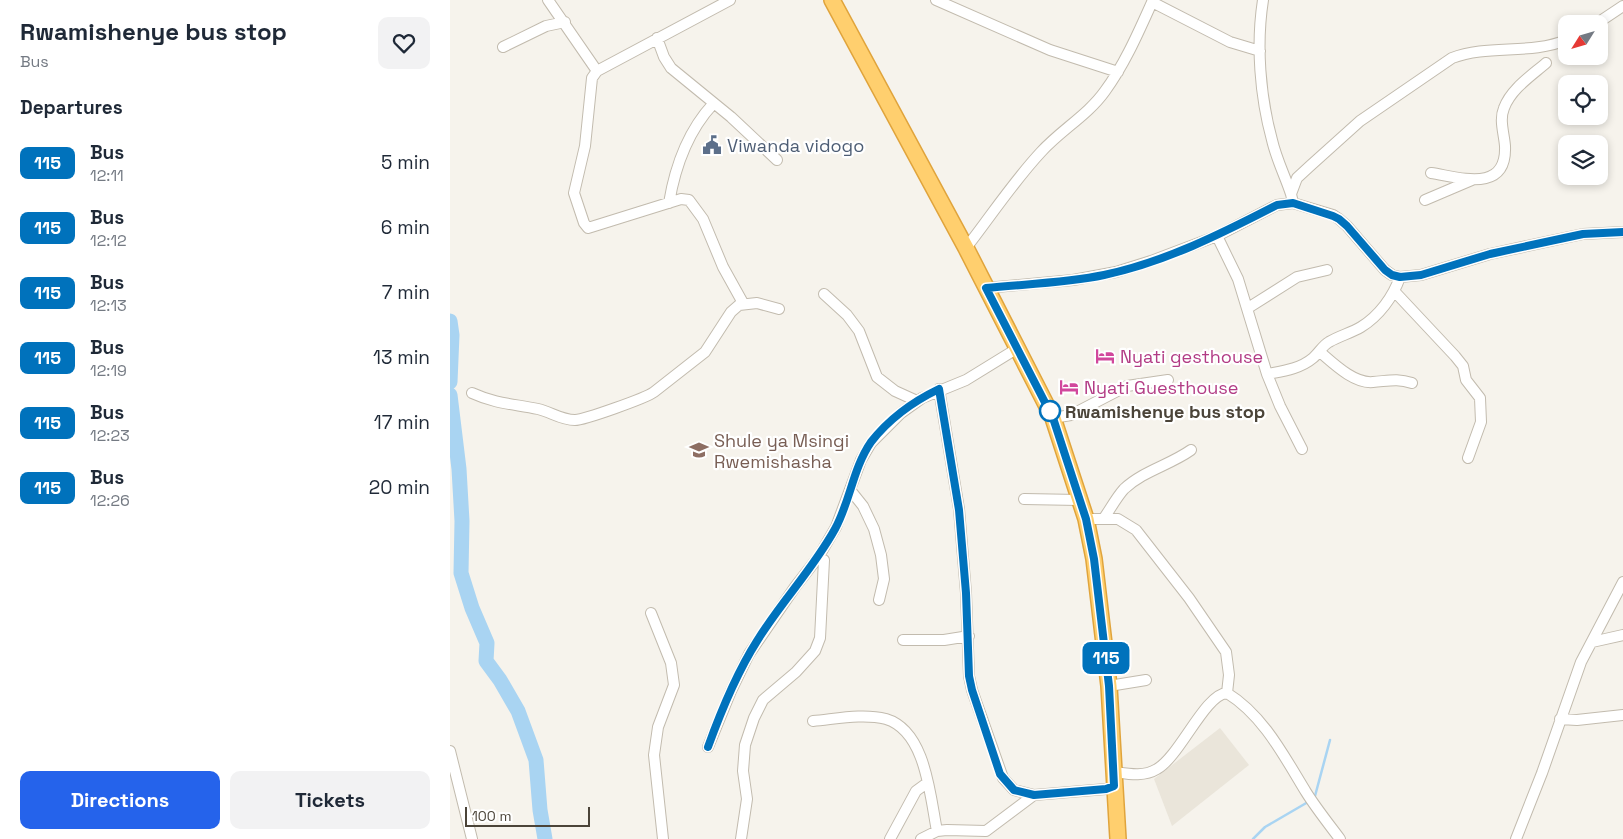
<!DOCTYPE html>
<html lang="en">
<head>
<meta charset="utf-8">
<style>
	:root { --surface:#fff; --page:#f2f2f3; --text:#1f2937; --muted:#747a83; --accent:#2563eb }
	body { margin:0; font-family:"Space Grotesk",sans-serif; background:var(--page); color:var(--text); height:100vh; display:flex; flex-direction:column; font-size:19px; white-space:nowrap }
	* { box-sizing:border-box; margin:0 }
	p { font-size:16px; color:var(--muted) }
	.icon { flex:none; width:28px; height:28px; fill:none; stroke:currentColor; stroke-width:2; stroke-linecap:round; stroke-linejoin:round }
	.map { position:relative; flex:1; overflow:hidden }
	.drawer { display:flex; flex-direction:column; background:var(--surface); width:450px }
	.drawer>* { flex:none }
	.badge { padding:0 10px; border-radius:8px; font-size:18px; line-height:32px }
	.needle { width:32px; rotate:233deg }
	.tools { position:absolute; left:1108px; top:15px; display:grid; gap:10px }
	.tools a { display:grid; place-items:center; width:50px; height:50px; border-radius:10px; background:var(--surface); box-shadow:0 2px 8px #0003; font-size:25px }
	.scale { position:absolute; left:15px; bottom:12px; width:125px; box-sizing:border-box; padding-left:5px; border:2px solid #4b4439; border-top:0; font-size:14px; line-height:18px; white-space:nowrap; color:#4b4439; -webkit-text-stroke:4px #fff; paint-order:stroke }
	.map>.badge { position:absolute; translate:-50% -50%; box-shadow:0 0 0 2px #fff }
	h2 { padding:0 20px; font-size:19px; line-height:45px }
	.round { display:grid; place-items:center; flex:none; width:52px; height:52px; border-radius:10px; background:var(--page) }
	.summary { display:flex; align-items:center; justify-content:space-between; height:85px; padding:0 20px }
	h1 { font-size:24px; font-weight:600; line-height:38px }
	.button { display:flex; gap:10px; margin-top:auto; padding:10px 20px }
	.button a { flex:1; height:58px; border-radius:10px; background:var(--accent); color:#fff; font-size:20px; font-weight:600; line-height:58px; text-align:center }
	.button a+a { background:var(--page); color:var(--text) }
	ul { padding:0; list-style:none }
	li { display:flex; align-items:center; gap:15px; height:65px; padding:0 20px }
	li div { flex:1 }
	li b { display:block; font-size:19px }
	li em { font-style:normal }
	li .badge { min-width:55px; font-weight:700; text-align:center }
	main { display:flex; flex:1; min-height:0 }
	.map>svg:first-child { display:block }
	.residential { fill:#eae5da }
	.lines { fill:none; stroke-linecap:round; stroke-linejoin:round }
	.stream { stroke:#a9d4f2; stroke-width:2.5 }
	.river { stroke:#a9d4f2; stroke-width:15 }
	.minor-casing { stroke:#c2bbae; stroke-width:12 }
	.highway-casing { stroke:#e0a43c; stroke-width:18 }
	.minor { stroke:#fff; stroke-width:10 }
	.highway { stroke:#ffcf6e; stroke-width:15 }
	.line-casing { stroke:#fff; stroke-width:11 }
	.line { stroke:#0072bc; stroke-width:8 }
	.stop-dot { fill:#fff; stroke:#0072bc; stroke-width:2.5 }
	.labels { text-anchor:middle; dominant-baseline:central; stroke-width:4.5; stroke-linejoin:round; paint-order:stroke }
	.service-label { font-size:18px; fill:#4e5e75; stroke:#fff; text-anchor:start }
	.hotel-label { font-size:18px; fill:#b23c85; stroke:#fff; text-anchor:start }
	.stop-label { font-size:18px; font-weight:bold; fill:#4b4439; stroke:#fff; text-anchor:start }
	.education-label { font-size:18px; fill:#785e54; stroke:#fff; text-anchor:start }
</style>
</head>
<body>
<main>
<section class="drawer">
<div class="summary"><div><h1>Rwamishenye bus stop</h1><p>Bus</p></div><a class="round"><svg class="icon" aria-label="heart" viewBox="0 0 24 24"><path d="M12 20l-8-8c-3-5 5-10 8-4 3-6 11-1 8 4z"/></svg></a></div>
<h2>Departures</h2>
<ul>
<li><span class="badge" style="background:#0072bc;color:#fff">115</span><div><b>Bus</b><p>12:11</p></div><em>5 min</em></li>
<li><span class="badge" style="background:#0072bc;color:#fff">115</span><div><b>Bus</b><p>12:12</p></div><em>6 min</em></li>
<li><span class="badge" style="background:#0072bc;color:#fff">115</span><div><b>Bus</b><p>12:13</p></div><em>7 min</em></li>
<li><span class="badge" style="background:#0072bc;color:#fff">115</span><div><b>Bus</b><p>12:19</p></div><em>13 min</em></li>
<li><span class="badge" style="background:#0072bc;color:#fff">115</span><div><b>Bus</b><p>12:23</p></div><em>17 min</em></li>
<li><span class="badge" style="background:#0072bc;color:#fff">115</span><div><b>Bus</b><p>12:26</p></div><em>20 min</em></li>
</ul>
<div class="button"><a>Directions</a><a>Tickets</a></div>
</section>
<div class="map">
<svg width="1173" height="839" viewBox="0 0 1173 839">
	<rect width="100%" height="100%" fill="#f6f3ec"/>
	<path class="residential" d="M 770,728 L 799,765 L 722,826 L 704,779 Z"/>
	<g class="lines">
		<path class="stream" d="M 865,796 L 880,740
			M 803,839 L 815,827 L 858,802"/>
		<path class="river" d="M 0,321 L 2,335 L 0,382
			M 0,395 L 9,469 L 12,521 L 11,573 L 22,608 L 37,643 L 36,661 L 50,680 L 68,711 L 86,760 L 90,810 L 95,839"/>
		<g class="minor-casing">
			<path id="minor" d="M 98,0 L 147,71
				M 280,0 L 147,71 L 142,78 L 135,146 L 124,193 L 134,223 L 138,228 L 231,199 L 239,200 L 253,219 L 273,267 L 293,303
				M 486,0 L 600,50 L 668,72
				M 813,0 C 806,45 810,96 822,140 C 826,158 835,176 841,194
				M 702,2 L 780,42 L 810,51
				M 1146,24 L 1173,6
				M 207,38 L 214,57 L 221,68 L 281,117 L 327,160
				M 53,47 L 96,26 L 115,22
				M 981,173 C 1009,177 1057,194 1055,146 C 1054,133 1049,120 1054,108 C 1061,89 1081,76 1096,63
				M 975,200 L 1022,180
				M 219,203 C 225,167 238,131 263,104
				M 843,203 L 841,194 L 847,178 L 860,166 L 910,121 L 1002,58 C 1038,44 1081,55 1116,40
				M 767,236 L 788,279 L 817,374 L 830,406 L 852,449
				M 516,248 C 541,216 563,182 591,152 C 611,130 638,115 655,91 C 675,64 689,31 703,0
				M 536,288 L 623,280 L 666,272 L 701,261 L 767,236 L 827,205 L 843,203 L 883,215 L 889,219 L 897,226 L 935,270 L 942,275 L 950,277 L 971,275 L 1040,254 L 1133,234 L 1173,232
				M 945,292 L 1005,356 L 1013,366 L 1016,380 L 1030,398 L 1031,422 L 1018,458
				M 374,294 L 397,315 L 409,331 L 427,377 L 445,391 L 467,401
				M 798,308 L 847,277 L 877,270
				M 870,352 C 883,363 904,384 923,382 C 938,381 947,378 962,383
				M 817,374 C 833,371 850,369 863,358 C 869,353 873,345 879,342 C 889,336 901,333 911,327 C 929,316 943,297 950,277
				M 489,389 L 509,509 L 516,593 L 519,676 L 522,690 L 553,778 L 564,790 L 584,795
				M 22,393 C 46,404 64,404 88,409 C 101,412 111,420 125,420 C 134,420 196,398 204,392 L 255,352 L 281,312 L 289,305 L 307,303 L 329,309
				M 603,418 L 621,415 L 677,386 L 718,380
				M 401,491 L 413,506 L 424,529 L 431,555 L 434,579 L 429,600
				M 574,499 L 629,500
				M 654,518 C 661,508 666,498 674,489 C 693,471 720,465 741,450
				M 636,519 L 668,519 L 686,530 L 739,598 L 776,652 L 779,675 L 777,693
				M 201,613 L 221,663 L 224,685 L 208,727 L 204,755 L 213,839
				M 453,640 L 494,640 L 519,636
				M 1142,642 L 1173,635
				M 659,686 L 696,680
				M 1110,719 L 1127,720 L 1173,715
				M 363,721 C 386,719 413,713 436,719 C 476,731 480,796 487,831
				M 258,747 L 281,691 L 299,654 L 345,587 L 369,556 L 386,527 L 411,460 L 421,443 L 451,413 L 472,398 L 516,380 L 568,348
				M 0,751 L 22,839
				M 665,772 C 679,774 694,777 707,769 C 730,756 755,694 777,693 C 813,715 834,756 856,792 C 866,808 878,823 890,839
				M 291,839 L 297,799 L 293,771 L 295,745 L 304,718 L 313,700 L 346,672 L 365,651 L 370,638 L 374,560
				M 440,839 L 466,791 L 477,783
				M 471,839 L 487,831 L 497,830 L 536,831 L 584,795 L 656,789 L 664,786
				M 1066,839 L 1092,773 L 1131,662 L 1173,582"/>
		</g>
		<g class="highway-casing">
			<path id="highway" d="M 382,0 L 516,248 L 603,418 L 636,519 L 644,559 L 659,686 L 668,839"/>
		</g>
		<use href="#minor" class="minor"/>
		<use href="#highway" class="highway"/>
	</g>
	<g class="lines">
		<g class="line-casing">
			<path id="line" d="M 258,747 C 271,711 286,674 307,641 C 331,602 363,569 385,529 C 400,502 403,468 421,442 C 439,419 464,401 489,389 L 509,510 L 516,593 L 519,676 L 522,690 L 550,774 L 564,790 L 584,795 L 656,789 L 664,786 L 659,686 L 644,559 L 636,519 L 603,418 L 536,288 C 575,284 616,283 654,275 C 715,262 771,234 827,205 L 843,203 L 883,216 L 889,219 L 897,226 L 935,270 L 942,275 L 950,277 L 971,275 L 1040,254 L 1133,234 L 1173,232"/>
		</g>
		<use href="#line" class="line"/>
	</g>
	<defs>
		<g id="civic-bare" transform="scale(1.5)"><path d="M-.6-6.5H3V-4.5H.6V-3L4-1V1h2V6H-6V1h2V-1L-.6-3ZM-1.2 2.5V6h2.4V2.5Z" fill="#5c6f8a" stroke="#fff" stroke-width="2.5" paint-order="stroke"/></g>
		<g id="hotel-bare" transform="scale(1.5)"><path d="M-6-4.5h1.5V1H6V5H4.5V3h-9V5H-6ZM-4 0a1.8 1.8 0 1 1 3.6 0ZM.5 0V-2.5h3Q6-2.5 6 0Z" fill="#d1479c" stroke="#fff" stroke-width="2.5" paint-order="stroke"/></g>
		<g id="school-bare" transform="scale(1.5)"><path d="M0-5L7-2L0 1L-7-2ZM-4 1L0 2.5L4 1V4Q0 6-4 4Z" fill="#8d6e63" stroke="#fff" stroke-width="2.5" paint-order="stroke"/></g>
	</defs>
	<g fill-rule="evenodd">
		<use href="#civic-bare" x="262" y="145"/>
		<use href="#hotel-bare" x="655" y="356"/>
		<use href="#hotel-bare" x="619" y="387"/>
		<use href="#school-bare" x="249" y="450"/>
	</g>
	<circle class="stop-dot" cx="600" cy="411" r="10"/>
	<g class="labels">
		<g class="service-label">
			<text x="277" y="145">Viwanda vidogo</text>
		</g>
		<g class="hotel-label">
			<text x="670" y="356">Nyati gesthouse</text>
			<text x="634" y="387">Nyati Guesthouse</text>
		</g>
		<g class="stop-label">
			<text x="615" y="411">Rwamishenye bus stop</text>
		</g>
		<g class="education-label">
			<text x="264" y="440">Shule ya Msingi<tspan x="264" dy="21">Rwemishasha</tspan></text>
		</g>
	</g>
</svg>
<div class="tools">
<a><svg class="needle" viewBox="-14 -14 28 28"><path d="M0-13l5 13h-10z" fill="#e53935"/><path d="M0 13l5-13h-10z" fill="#747a83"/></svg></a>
<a><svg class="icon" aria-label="locate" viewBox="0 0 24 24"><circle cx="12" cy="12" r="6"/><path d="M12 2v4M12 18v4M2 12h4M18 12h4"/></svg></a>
<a><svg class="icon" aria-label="layers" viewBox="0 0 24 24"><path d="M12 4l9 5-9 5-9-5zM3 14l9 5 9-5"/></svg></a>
</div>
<div class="scale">100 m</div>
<b class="badge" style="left:656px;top:658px;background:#0072bc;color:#fff">115</b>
</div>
</main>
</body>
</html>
